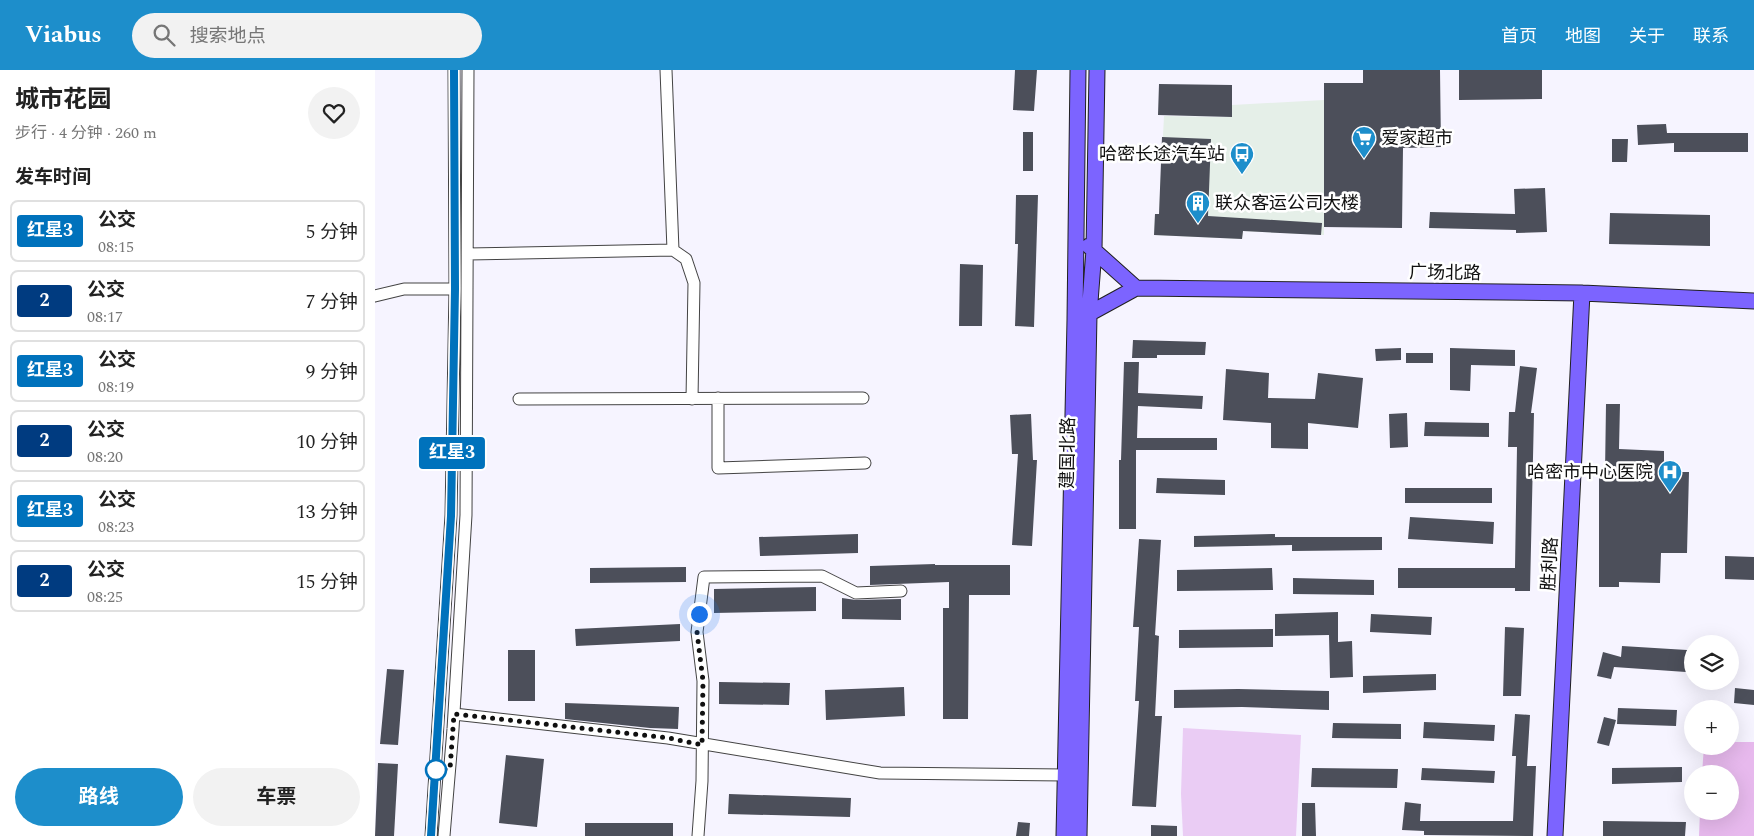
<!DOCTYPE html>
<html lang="zh">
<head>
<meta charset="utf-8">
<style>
	:root { --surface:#fff; --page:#f2f2f2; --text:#222; --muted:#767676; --line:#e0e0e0; --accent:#1d8ecb }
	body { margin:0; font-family:Spectral,"Noto Sans SC",serif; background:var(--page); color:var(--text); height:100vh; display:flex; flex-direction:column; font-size:19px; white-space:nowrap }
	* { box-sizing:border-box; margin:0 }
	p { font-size:16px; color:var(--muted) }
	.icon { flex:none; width:28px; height:28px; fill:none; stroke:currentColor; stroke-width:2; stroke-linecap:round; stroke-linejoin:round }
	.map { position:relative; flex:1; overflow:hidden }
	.drawer { display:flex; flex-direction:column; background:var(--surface); width:375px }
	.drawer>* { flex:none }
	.badge { padding:0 10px; border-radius:4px; font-size:18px; line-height:32px }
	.tools { position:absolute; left:1309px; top:565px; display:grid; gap:10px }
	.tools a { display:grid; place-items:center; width:55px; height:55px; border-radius:50%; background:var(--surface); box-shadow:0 5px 20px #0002; font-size:25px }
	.you { position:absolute; width:25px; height:25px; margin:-12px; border:4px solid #fff; border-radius:50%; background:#1a73e8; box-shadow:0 0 0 8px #1a73e833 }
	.map>.badge { position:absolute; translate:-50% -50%; box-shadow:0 0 0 2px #fff }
	h2 { padding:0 15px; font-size:19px; line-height:45px }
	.round { display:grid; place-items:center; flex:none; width:52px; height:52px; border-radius:26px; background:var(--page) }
	.headline { display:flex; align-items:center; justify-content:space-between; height:85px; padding:0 15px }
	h1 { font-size:24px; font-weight:700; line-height:38px }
	.button { display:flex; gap:10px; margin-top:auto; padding:10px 15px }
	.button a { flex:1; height:58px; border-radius:30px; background:var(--accent); color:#fff; font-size:20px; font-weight:700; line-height:58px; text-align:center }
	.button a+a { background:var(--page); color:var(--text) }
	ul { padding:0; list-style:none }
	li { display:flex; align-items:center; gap:15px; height:62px; margin:0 10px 8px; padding:0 5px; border:2px solid var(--line); border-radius:8px }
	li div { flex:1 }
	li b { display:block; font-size:19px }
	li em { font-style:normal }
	li .badge { min-width:55px; font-weight:700; text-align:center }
	header { display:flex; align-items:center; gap:30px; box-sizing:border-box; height:70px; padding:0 25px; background:var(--accent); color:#fff }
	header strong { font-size:24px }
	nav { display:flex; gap:28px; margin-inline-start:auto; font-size:18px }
	.search { width:350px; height:45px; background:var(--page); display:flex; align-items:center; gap:12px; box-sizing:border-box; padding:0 18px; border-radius:28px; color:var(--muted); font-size:19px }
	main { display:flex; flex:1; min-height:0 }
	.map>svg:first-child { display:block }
	.industrial { fill:#e5efe8 }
	.green { fill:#e7b9ed }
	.pitch { fill:#eaccf4 }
	.building { fill:#4c4f5a }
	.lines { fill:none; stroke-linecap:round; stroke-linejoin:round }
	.minor-casing { stroke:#434343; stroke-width:13 }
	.major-casing { stroke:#212121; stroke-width:17 }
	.minor { stroke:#fff; stroke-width:11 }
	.major { stroke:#7c64ff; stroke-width:15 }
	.line-casing { stroke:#fff; stroke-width:11 }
	.line { stroke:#0072bc; stroke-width:8 }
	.walk { stroke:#101010; stroke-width:5; stroke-dasharray:0 9 }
	.stop-dot { fill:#fff; stroke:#0072bc; stroke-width:2.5 }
	.labels { text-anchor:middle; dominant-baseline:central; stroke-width:5; stroke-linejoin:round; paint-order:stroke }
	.poi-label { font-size:18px; fill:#101010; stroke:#fff; text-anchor:start }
	.street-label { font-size:18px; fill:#101010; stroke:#fff }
</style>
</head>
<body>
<header>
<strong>Viabus</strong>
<div class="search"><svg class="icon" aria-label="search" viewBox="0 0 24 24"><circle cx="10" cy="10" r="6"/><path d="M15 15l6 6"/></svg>搜索地点</div>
<nav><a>首页</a><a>地图</a><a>关于</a><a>联系</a></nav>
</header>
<main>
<section class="drawer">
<div class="headline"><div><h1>城市花园</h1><p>步行 · 4 分钟 · 260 m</p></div><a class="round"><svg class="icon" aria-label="heart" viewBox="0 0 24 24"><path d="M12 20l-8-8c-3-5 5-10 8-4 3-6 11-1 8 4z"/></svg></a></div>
<h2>发车时间</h2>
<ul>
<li><span class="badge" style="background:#0072bc;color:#fff">红星3</span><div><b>公交</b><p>08:15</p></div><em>5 分钟</em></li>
<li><span class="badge" style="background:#003b80;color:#fff">2</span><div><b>公交</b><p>08:17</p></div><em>7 分钟</em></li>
<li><span class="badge" style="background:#0072bc;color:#fff">红星3</span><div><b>公交</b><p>08:19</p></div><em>9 分钟</em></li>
<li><span class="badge" style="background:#003b80;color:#fff">2</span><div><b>公交</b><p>08:20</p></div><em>10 分钟</em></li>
<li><span class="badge" style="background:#0072bc;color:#fff">红星3</span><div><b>公交</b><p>08:23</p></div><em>13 分钟</em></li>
<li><span class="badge" style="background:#003b80;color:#fff">2</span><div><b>公交</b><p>08:25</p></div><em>15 分钟</em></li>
</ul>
<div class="button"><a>路线</a><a>车票</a></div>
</section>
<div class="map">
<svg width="1379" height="766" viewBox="0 0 1379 766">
	<rect width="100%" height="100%" fill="#f6f4ff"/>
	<path class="industrial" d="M 949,30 L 949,165 L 868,161 L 867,169 L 779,165 L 780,144 L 784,144 L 789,46 L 856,47 L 857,35 Z"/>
	<path class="green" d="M 1355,672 L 1379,672 L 1379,766 L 1324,766 L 1325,741 L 1355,741 L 1355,704 L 1327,704 L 1329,676 L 1355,676 Z"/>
	<path class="pitch" d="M 808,658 L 926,665 L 921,766 L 808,766 L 806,724 Z"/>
	<path class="building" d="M 640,0 L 662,0 L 659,41 L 638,40 Z
		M 988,0 L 1065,0 L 1066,77 L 1028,78 L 1027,158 L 949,157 L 949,13 L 988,13 Z
		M 1084,0 L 1167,0 L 1167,29 L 1084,30 Z
		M 784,14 L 857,15 L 857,47 L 783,45 Z
		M 1291,54 L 1292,63 L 1373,63 L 1373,82 L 1299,82 L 1299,73 L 1263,75 L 1262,55 Z
		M 648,62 L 658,62 L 658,101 L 648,101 Z
		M 787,67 L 836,69 L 833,146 L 947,153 L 946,165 L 868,161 L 867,169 L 779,165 L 780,144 L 784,144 Z
		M 1237,69 L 1253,69 L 1252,92 L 1237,92 Z
		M 1170,118 L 1172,162 L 1141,163 L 1141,160 L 1054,158 L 1055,142 L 1140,144 L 1139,119 Z
		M 641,125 L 663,125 L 659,257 L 640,256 L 643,174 L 640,174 Z
		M 1235,143 L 1335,145 L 1335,176 L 1234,174 Z
		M 585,194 L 608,195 L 607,256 L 584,256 Z
		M 758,270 L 831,272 L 830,285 L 782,285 L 782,288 L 757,288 Z
		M 1026,278 L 1026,290 L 1001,291 L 1000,279 Z
		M 1075,278 L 1140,280 L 1140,296 L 1096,295 L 1095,321 L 1075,320 Z
		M 1031,283 L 1058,283 L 1058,293 L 1031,293 Z
		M 749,292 L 764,292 L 763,323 L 828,326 L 827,339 L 763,336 L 762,368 L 842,368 L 842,380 L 761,380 L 761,459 L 744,459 L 744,390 L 746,390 Z
		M 1145,296 L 1162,298 L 1156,343 L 1159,343 L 1155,521 L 1140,521 L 1140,518 L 1023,518 L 1023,498 L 1140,498 L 1142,377 L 1133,377 L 1134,342 L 1140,342 Z
		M 851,299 L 894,303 L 893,328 L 940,329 L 943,303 L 988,308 L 983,358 L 933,353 L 933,379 L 896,378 L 896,353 L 848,350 Z
		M 1231,334 L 1245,334 L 1244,379 L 1289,381 L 1289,402 L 1314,402 L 1312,483 L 1286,483 L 1285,513 L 1244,512 L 1244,517 L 1224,517 L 1224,403 L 1230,403 Z
		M 1032,343 L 1033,377 L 1015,378 L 1014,344 Z
		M 656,344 L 658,390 L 662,390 L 657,476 L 637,475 L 643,384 L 637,384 L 635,345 Z
		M 1050,352 L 1114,353 L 1114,367 L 1049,366 Z
		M 782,408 L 850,410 L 850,425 L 781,423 Z
		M 1030,418 L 1117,418 L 1117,433 L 1030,433 Z
		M 1035,447 L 1119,452 L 1118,474 L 1033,469 Z
		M 483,464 L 483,483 L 385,486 L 384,467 Z
		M 900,464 L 900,467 L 1007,467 L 1007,480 L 917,481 L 917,475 L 819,477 L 819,466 Z
		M 764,469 L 786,470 L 780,565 L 784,566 L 780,646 L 787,646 L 781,737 L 757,736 L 764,631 L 760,631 L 764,557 L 758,557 Z
		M 1350,486 L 1379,487 L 1379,510 L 1350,509 Z
		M 560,494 L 560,495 L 635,495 L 635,525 L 594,525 L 593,649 L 568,649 L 568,538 L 574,538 L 574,512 L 495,515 L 495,496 Z
		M 311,497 L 311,512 L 215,513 L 215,498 Z
		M 897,498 L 898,520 L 802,521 L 802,500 Z
		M 918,508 L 999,510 L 999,525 L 918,524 Z
		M 441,517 L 441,541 L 339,543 L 339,519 Z
		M 467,528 L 481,530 L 526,529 L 526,550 L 467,549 Z
		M 963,542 L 963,572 L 977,571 L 978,607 L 955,608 L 954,565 L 900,566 L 900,544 Z
		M 996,544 L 1057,547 L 1056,565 L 995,562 Z
		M 305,554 L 305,571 L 201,576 L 200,559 Z
		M 1130,557 L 1149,558 L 1146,626 L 1128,626 Z
		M 898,559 L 898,577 L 804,578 L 804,560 Z
		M 1247,576 L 1312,580 L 1311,602 L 1239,597 L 1236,609 L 1222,606 L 1228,582 L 1246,587 Z
		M 133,580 L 160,580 L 160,631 L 133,631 Z
		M 12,599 L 29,600 L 23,675 L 5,674 Z
		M 1061,604 L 1061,620 L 988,623 L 988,606 Z
		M 344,612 L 415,613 L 414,635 L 344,634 Z
		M 529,617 L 530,646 L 451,650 L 450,620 Z
		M 1360,618 L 1379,620 L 1379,635 L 1359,633 Z
		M 863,619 L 954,621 L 954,640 L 867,637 L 799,638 L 799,620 Z
		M 190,633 L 304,637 L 303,659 L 275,658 L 190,649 Z
		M 1243,638 L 1302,640 L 1301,656 L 1242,654 Z
		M 1140,644 L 1155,645 L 1152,696 L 1161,696 L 1158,766 L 1049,765 L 1049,761 L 1027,760 L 1030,732 L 1046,734 L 1045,751 L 1138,751 L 1141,686 L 1137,686 Z
		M 1229,647 L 1241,650 L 1234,676 L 1222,673 Z
		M 1049,652 L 1120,655 L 1119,671 L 1048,668 Z
		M 958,653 L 1026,654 L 1026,669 L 957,668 Z
		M 131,685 L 169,689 L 162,757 L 124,753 Z
		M 3,693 L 23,694 L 19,766 L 0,766 Z
		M 1307,697 L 1307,712 L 1237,714 L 1237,698 Z
		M 937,698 L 1023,699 L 1022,718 L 936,717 Z
		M 1047,698 L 1120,701 L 1119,713 L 1046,710 Z
		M 354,724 L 476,728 L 475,747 L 353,744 Z
		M 927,733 L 940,733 L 941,766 L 927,766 Z
		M 1228,751 L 1311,752 L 1310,766 L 1228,766 Z
		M 643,752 L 655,753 L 654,766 L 641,766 Z
		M 210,753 L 298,753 L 298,766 L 210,766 Z
		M 776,755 L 802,756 L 802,766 L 776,766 Z"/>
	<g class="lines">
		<g class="minor-casing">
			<path id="minor" d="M 291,0 L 298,180
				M 93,184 L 298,180 L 311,189 L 319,213 L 317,329
				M 0,226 L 29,219 L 80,219
				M 343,328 L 343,398 L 490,393
				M 144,329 L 488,328
				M 79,644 L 293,668 L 505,703 L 690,705
				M 56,766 L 76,445 L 80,219 L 79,0
				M 69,766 L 78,659 L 91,445 L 93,0
				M 323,766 L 327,711 L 328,611 L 322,562 L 329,507 L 447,506 L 481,523 L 526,521"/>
		</g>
		<g class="major-casing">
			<path id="major" d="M 714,176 L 761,218
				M 761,218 L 1207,223 L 1379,231
				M 708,247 L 761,218
				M 689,766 L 700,250 L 703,0
				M 704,766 L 714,245 L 719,180 L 722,0
				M 1180,766 L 1207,223"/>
		</g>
		<use href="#minor" class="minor"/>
		<use href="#major" class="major"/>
	</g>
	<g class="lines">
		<g class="line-casing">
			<path id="line" d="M 56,766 L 76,446 L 80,219 L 79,0"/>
		</g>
		<use href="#line" class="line"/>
		<path class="walk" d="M 61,700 L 75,699 L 79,644 L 294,668 L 327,675 L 328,611 L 322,562 L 324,544"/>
	</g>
	<defs>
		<g id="supermarket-pin" transform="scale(1.25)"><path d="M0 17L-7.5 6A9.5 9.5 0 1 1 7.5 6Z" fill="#1d8ecb" stroke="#fff"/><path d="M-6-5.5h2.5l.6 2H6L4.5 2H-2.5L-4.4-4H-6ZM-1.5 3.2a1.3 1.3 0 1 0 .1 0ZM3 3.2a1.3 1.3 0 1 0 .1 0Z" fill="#fff"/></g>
		<g id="bus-pin" transform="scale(1.25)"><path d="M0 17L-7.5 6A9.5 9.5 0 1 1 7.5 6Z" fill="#1d8ecb" stroke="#fff"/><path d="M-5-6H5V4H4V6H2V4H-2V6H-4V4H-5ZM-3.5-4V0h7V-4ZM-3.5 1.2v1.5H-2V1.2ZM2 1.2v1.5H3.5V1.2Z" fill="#fff"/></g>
		<g id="building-pin" transform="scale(1.25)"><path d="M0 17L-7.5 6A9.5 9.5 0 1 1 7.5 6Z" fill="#1d8ecb" stroke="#fff"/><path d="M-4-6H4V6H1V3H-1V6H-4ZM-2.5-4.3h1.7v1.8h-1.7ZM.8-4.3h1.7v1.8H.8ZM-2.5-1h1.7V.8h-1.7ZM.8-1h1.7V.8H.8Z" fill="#fff"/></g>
		<g id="hospital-pin" transform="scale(1.25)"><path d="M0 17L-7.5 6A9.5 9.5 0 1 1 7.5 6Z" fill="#1d8ecb" stroke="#fff"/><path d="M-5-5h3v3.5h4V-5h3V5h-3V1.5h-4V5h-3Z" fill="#fff"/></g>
	</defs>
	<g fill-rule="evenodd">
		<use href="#supermarket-pin" x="989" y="68"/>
		<use href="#bus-pin" x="867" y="84"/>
		<use href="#building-pin" x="823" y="133"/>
		<use href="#hospital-pin" x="1295" y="402"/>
	</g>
	<circle class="stop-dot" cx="61" cy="700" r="10"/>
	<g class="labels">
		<g class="poi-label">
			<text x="1006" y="68">爱家超市</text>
			<text x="850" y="84" text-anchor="end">哈密长途汽车站</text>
			<text x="840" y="133">联众客运公司大楼</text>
			<text x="1278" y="402" text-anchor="end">哈密市中心医院</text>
		</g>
		<g class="street-label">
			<text transform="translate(1070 203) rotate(1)">广场北路</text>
			<text transform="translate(693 383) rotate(-89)">建国北路</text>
			<text transform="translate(1175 494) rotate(-87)">胜利路</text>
		</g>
	</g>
</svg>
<div class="tools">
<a><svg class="icon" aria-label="layers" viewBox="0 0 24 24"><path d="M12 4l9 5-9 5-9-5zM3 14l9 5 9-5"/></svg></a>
<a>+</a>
<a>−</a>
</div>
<div class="you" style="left:324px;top:544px"></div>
<b class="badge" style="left:77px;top:383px;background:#0072bc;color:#fff">红星3</b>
</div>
</main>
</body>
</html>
